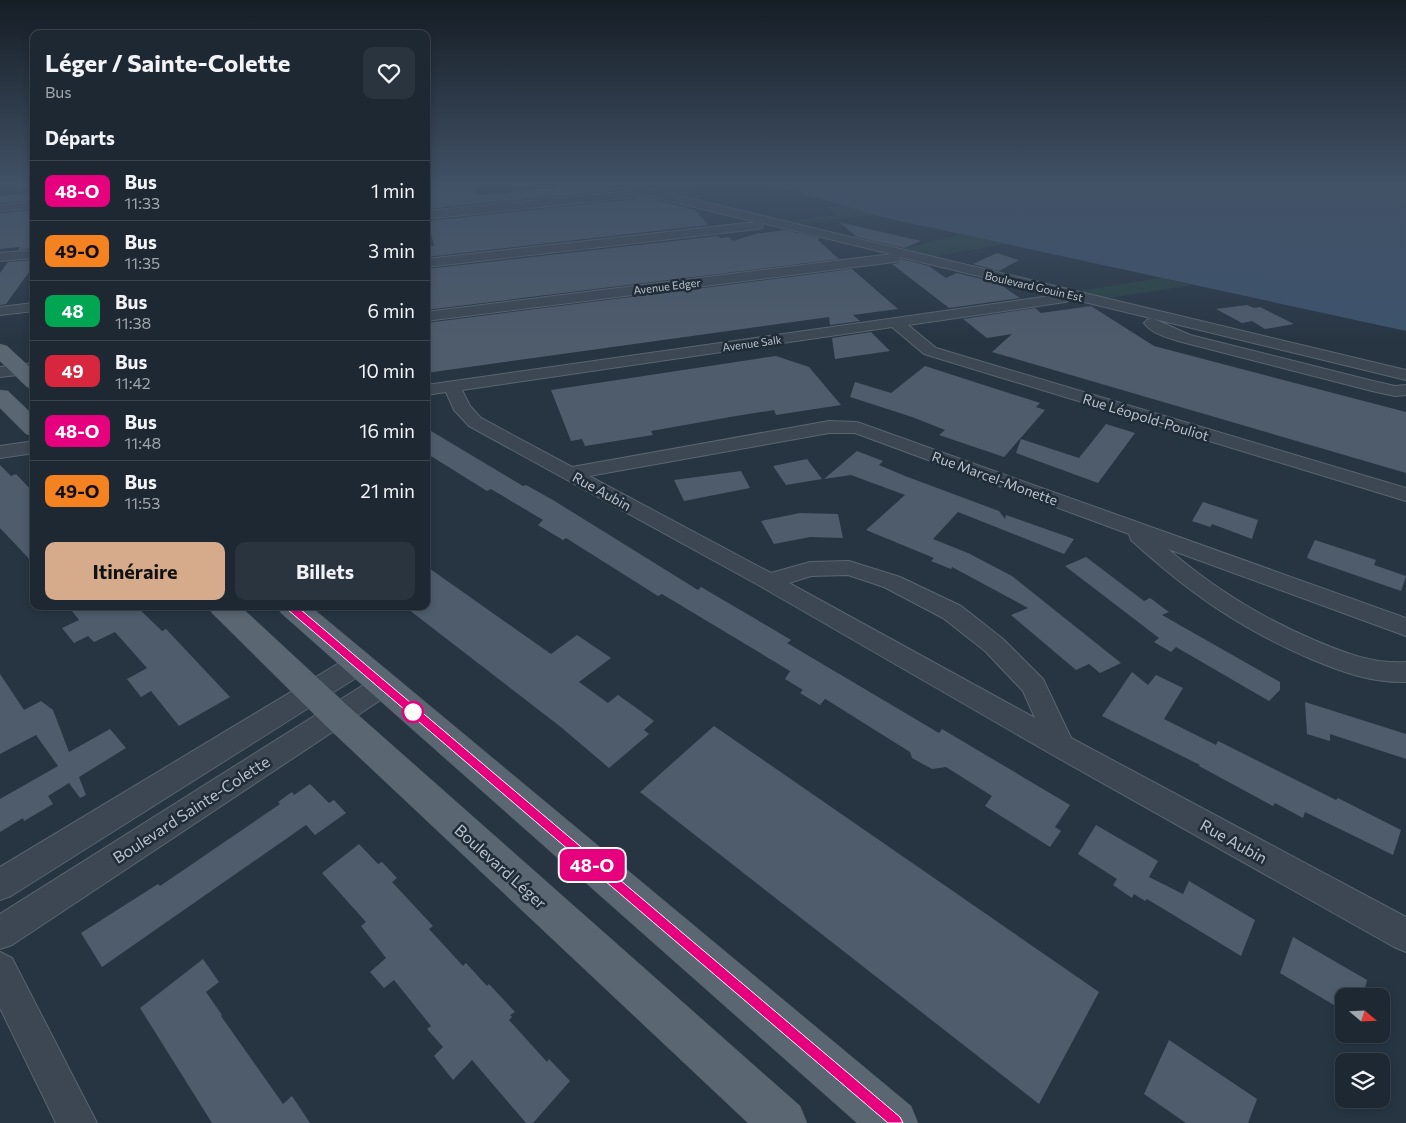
<!DOCTYPE html>
<html lang="fr">
<head>
<meta charset="utf-8">
<style>
	:root { --surface:#1d2832; --page:#2a343e; --text:#f1f3f6; --muted:#a0a6ac; --line:#3b444d; --accent:#d6ab8b }
	body { margin:0; font-family:Commissioner,sans-serif; background:var(--page); color:var(--text); height:100vh; display:flex; flex-direction:column; font-size:19px; white-space:nowrap }
	* { box-sizing:border-box; margin:0 }
	p { font-size:16px; color:var(--muted) }
	.icon { flex:none; width:28px; height:28px; fill:none; stroke:currentColor; stroke-width:2; stroke-linecap:round; stroke-linejoin:round }
	.map { position:relative; flex:1; overflow:hidden }
	.panel { position:absolute; left:30px; top:30px; width:400px; height:580px; display:flex; flex-direction:column; background:var(--surface); border-radius:10px; box-shadow:0 2px 8px #0003,0 0 0 1px var(--line) }
	.panel>* { flex:none }
	.badge { padding:0 10px; border-radius:8px; font-size:18px; line-height:32px }
	.needle { width:32px; rotate:109deg }
	.buttons { position:absolute; left:1335px; top:988px; display:grid; gap:10px }
	.buttons a { display:grid; place-items:center; width:55px; height:55px; border-radius:10px; background:var(--surface); box-shadow:0 2px 8px #0003,0 0 0 1px var(--line); font-size:25px }
	.map>.badge { position:absolute; translate:-50% -50%; box-shadow:0 0 0 2px #fff }
	h2 { padding:0 15px; font-size:19px; line-height:45px }
	.round { display:grid; place-items:center; flex:none; width:52px; height:52px; border-radius:10px; background:var(--page) }
	.headline { display:flex; align-items:center; justify-content:space-between; height:85px; padding:0 15px }
	h1 { font-size:24px; font-weight:700; line-height:38px }
	.action { display:flex; gap:10px; margin-top:auto; padding:10px 15px }
	.action a { flex:1; height:58px; border-radius:10px; background:var(--accent); color:#111; font-size:20px; font-weight:700; line-height:58px; text-align:center }
	.action a+a { background:var(--page); color:var(--text) }
	ul { padding:0; list-style:none }
	li { display:flex; align-items:center; gap:15px; height:60px; padding:0 15px; border-top:1px solid var(--line) }
	li div { flex:1 }
	li b { display:block; font-size:19px }
	li em { font-style:normal }
	li .badge { min-width:55px; font-weight:700; text-align:center }
	.map>svg:first-child { display:block }
	.green { fill:#294344 }
	.water { fill:#3d536c }
	.building { fill:#4e5c6c }
	.lines { fill:none; stroke-linecap:round; stroke-linejoin:round }
	.minor-casing { stroke:#5a6570; stroke-width:2 }
	.major-casing { stroke:#45505c; stroke-width:1 }
	.minor { fill:#3c4753; fill-rule:evenodd }
	.major { fill:#5a6672; fill-rule:evenodd }
	.line { fill:#e6007e; stroke:#fff }
	.stop-dot { fill:#fff; stroke:#e6007e; stroke-width:2.5 }
	.labels { text-anchor:middle; dominant-baseline:central; stroke-width:5; stroke-linejoin:round; paint-order:stroke }
	.far-street-label { font-size:11px; fill:#b9c2cc; stroke:#202c38 }
	.street-label { font-size:14px; fill:#b9c2cc; stroke:#202c38 }
	.near-street-label { font-size:16px; fill:#b9c2cc; stroke:#202c38 }
</style>
</head>
<body>
<div class="map">
<svg width="1406" height="1123" viewBox="0 0 1406 1123">
	<rect width="100%" height="100%" fill="#273543"/>
	<path class="green" d="M 663,184 L 739,184 L 655,194 L 632,188 Z
		M 843,205 L 873,214 L 787,227 L 773,223 L 836,215 L 827,207 Z
		M 959,234 L 1006,244 L 922,259 L 891,252 Z
		M 1160,278 L 1193,285 L 1095,300 L 1066,293 Z"/>
	<path class="water" d="M 771,184 L 1406,184 L 1406,331 L 882,217 Z"/>
	<path class="building" d="M 453,184 L 473,184 L 478,195 L 556,188 L 554,184 L 582,184 L 584,188 L 608,184 L 611,188 L 620,190 L 426,209 L 426,188 Z
		M 34,193 L 34,200 L 0,203 L 0,196 Z
		M 641,196 L 695,210 L 708,225 L 426,257 L 426,246 L 434,246 L 428,221 L 636,199 Z
		M 34,210 L 34,248 L 18,250 L 20,247 L 0,249 L 0,213 Z
		M 839,222 L 921,241 L 904,248 L 857,237 Z
		M 785,230 L 819,238 L 818,240 L 839,259 L 426,310 L 426,269 L 718,236 L 720,238 L 729,237 L 733,241 L 755,234 Z
		M 997,253 L 1019,260 L 999,271 L 973,264 Z
		M 901,259 L 929,266 L 946,278 L 957,273 L 998,283 L 1020,298 L 949,308 L 892,264 L 899,263 Z
		M 34,260 L 34,265 L 6,304 L 0,305 L 0,273 L 8,262 Z
		M 852,269 L 898,309 L 853,315 L 860,321 L 830,325 L 829,317 L 426,373 L 426,323 Z
		M 1247,305 L 1254,308 L 1260,307 L 1294,324 L 1265,329 L 1252,321 L 1242,323 L 1216,309 Z
		M 1091,306 L 1154,346 L 1406,412 L 1406,473 L 992,352 L 1012,334 L 987,338 L 963,319 L 1035,308 L 1041,313 Z
		M 871,332 L 890,351 L 835,359 L 832,338 Z
		M 776,356 L 809,367 L 841,405 L 776,415 L 774,410 L 730,417 L 651,431 L 653,435 L 585,446 L 582,439 L 571,441 L 551,390 Z
		M 925,366 L 1040,403 L 1036,407 L 1045,410 L 1004,457 L 939,435 L 945,430 L 912,417 L 850,397 L 855,382 L 891,393 Z
		M 1106,424 L 1135,433 L 1098,483 L 1016,453 L 1021,439 L 1079,458 Z
		M 426,428 L 523,486 L 526,485 L 553,500 L 698,590 L 701,587 L 754,618 L 791,640 L 787,643 L 939,733 L 942,729 L 1070,805 L 1055,827 L 1061,831 L 1050,847 L 985,806 L 992,796 L 946,767 L 932,769 L 912,758 L 910,752 L 827,700 L 825,699 L 820,705 L 800,693 L 803,690 L 785,679 L 790,671 L 662,594 L 658,596 L 566,538 L 563,540 L 538,525 L 543,520 L 491,489 L 487,491 L 426,453 Z
		M 857,451 L 883,461 L 879,465 L 905,476 L 999,511 L 1005,519 L 1006,515 L 1074,539 L 1064,554 L 958,512 L 933,539 L 968,553 L 1012,576 L 1121,663 L 1100,673 L 1089,664 L 1076,670 L 1011,615 L 1028,608 L 952,567 L 951,569 L 931,561 L 934,558 L 866,530 L 905,495 L 851,475 L 824,479 Z
		M 807,459 L 822,479 L 786,485 L 773,466 Z
		M 0,465 L 11,476 L 16,474 L 34,493 L 34,564 L 0,528 Z
		M 741,471 L 750,488 L 684,501 L 674,480 Z
		M 1203,502 L 1258,520 L 1252,539 L 1212,524 L 1210,527 L 1192,521 Z
		M 800,513 L 838,514 L 843,538 L 810,537 L 774,544 L 761,521 Z
		M 1315,540 L 1376,560 L 1374,565 L 1406,576 L 1401,591 L 1309,559 L 1307,557 Z
		M 1086,557 L 1144,601 L 1150,598 L 1169,612 L 1162,615 L 1280,682 L 1280,690 L 1269,701 L 1176,647 L 1171,652 L 1154,642 L 1159,638 L 1065,566 Z
		M 426,566 L 551,654 L 577,635 L 611,658 L 579,682 L 608,703 L 618,695 L 635,707 L 654,721 L 644,730 L 649,734 L 609,768 L 562,728 L 404,606 L 426,606 Z
		M 68,606 L 136,606 L 162,631 L 166,629 L 230,697 L 179,726 L 151,691 L 141,697 L 127,679 L 147,668 L 115,632 L 94,642 L 88,636 L 74,643 L 62,628 L 79,620 Z
		M 1132,672 L 1148,685 L 1156,675 L 1183,688 L 1164,719 L 1216,745 L 1218,741 L 1336,800 L 1338,798 L 1401,830 L 1393,855 L 1305,812 L 1303,818 L 1275,803 L 1273,806 L 1199,766 L 1200,765 L 1102,716 Z
		M 0,674 L 24,710 L 41,701 L 53,710 L 69,752 L 110,729 L 126,748 L 79,777 L 86,795 L 80,798 L 69,783 L 48,796 L 53,804 L 24,821 L 23,818 L 0,832 L 0,799 L 58,766 L 36,735 L 0,754 Z
		M 1305,702 L 1406,734 L 1406,759 L 1330,734 L 1330,741 L 1307,734 Z
		M 714,726 L 1099,992 L 1039,1104 L 640,792 Z
		M 310,784 L 329,803 L 334,800 L 346,813 L 315,835 L 306,825 L 102,967 L 81,933 L 158,884 L 160,886 L 280,804 L 278,802 L 292,792 L 294,795 Z
		M 1096,825 L 1158,861 L 1149,877 L 1183,894 L 1189,881 L 1255,920 L 1241,956 L 1147,899 L 1145,901 L 1134,894 L 1132,898 L 1113,885 L 1117,879 L 1078,854 Z
		M 359,844 L 378,864 L 382,862 L 397,878 L 392,882 L 433,926 L 429,929 L 463,966 L 466,963 L 487,986 L 489,984 L 515,1012 L 510,1015 L 512,1017 L 509,1020 L 547,1062 L 549,1059 L 570,1081 L 533,1123 L 526,1123 L 472,1060 L 453,1080 L 434,1056 L 443,1047 L 427,1029 L 431,1026 L 394,980 L 384,988 L 370,972 L 386,958 L 361,926 L 366,922 L 322,873 Z
		M 1293,937 L 1367,980 L 1363,996 L 1344,996 L 1344,1011 L 1280,973 Z
		M 203,959 L 219,982 L 206,992 L 222,1015 L 221,1016 L 283,1104 L 292,1096 L 310,1123 L 212,1123 L 140,1008 Z
		M 1169,1040 L 1257,1099 L 1248,1123 L 1186,1123 L 1144,1094 Z"/>
	<g class="lines">
		<g class="minor-casing">
			<path id="minor" d="M 610,184 L 629,184 L 1406,370 L 1406,380 L 1072,299 L 1065,302 L 908,325 L 936,348 L 1406,488 L 1406,501 L 924,354 L 892,327 L 462,390 L 470,406 L 481,418 L 572,467 L 829,421 L 857,422 L 1406,618 L 1406,636 L 1168,549 C 1212,587 1260,617 1314,640 C 1345,653 1372,664 1406,662 L 1406,682 C 1372,683 1342,672 1311,659 C 1239,628 1188,592 1131,540 L 1129,534 L 855,433 L 829,433 L 589,476 L 771,573 L 810,562 L 849,561 L 900,577 L 961,606 L 1003,639 L 1043,679 L 1071,738 L 1406,917 L 1406,952 L 1394,947 L 1051,754 L 760,586 L 469,426 L 454,410 L 446,392 L 426,395 L 426,385 L 1057,295 L 900,257 L 899,261 L 894,262 L 426,321 L 426,312 L 891,254 L 763,223 L 762,228 L 758,229 L 426,267 L 426,259 L 756,222 L 641,194 L 636,197 L 426,219 L 426,211 L 631,191 L 611,186 ZM 848,575 L 884,587 L 943,618 L 985,651 L 1023,691 L 1035,718 L 789,583 L 811,576 Z
				M 34,202 L 34,208 L 0,211 L 0,205 Z
				M 34,250 L 34,258 L 0,261 L 0,253 Z
				M 34,303 L 34,311 L 0,315 L 0,307 Z
				M 1152,318 L 1190,335 L 1373,381 L 1395,386 L 1406,385 L 1406,395 L 1395,396 L 1372,391 L 1178,341 C 1166,337 1152,334 1144,323 L 1147,320 Z
				M 34,363 L 34,373 L 0,377 L 0,367 Z
				M 34,441 L 34,453 L 0,458 L 0,446 Z
				M 358,655 L 367,657 L 371,664 L 367,671 L 11,896 L 0,900 L 0,867 L 349,657 Z
				M 382,676 L 391,679 L 395,686 L 391,693 L 12,945 L 0,949 L 0,914 L 373,679 Z
				M 0,952 L 12,958 L 97,1123 L 56,1123 L 0,1008 Z"/>
		</g>
		<g class="major-casing">
			<path id="major" d="M 0,344 L 7,346 L 34,371 L 34,389 L 27,387 L 0,361 Z
				M 0,390 L 8,391 L 34,416 L 34,436 L 26,434 L 0,408 Z
				M 208,606 L 240,606 L 348,706 L 800,1106 L 807,1123 L 748,1123 L 324,724 L 212,613 Z
				M 277,606 L 310,606 L 911,1106 L 918,1123 L 857,1123 L 281,613 Z"/>
		</g>
		<use href="#minor" class="minor"/>
		<use href="#major" class="major"/>
	</g>
	<linearGradient id="sky" x2="0" y2="1"><stop stop-color="#151d25"/><stop offset="0.54" stop-color="#415166"/><stop offset="1" stop-color="#415166" stop-opacity="0"/></linearGradient>
	<rect width="1406" height="341" fill="url(#sky)"/>
	<path class="line" d="M 291,603 L 294,604 L 900,1117 L 903,1123 L 888,1123 L 287,609 L 285,606 Z"/>
	<circle class="stop-dot" cx="413" cy="712" r="10"/>
	<g class="labels">
		<g class="far-street-label">
			<text transform="translate(667 286) rotate(-7)">Avenue Edger</text>
			<text transform="translate(1034 286) rotate(13)">Boulevard Gouin Est</text>
			<text transform="translate(752 343) rotate(-8)">Avenue Salk</text>
		</g>
		<g class="street-label">
			<text transform="translate(1146 417) rotate(17)">Rue Léopold-Pouliot</text>
			<text transform="translate(995 478) rotate(20)">Rue Marcel-Monette</text>
			<text transform="translate(602 491) rotate(29)">Rue Aubin</text>
		</g>
		<g class="near-street-label">
			<text transform="translate(191 809) rotate(-33)">Boulevard Sainte-Colette</text>
			<text transform="translate(1234 841) rotate(29)">Rue Aubin</text>
			<text transform="translate(501 866) rotate(42)">Boulevard Léger</text>
		</g>
	</g>
</svg>
<div class="buttons">
<a><svg class="needle" viewBox="-14 -14 28 28"><path d="M0-13l5 13h-10z" fill="#e53935"/><path d="M0 13l5-13h-10z" fill="#a0a6ac"/></svg></a>
<a><svg class="icon" aria-label="layers" viewBox="0 0 24 24"><path d="M12 4l9 5-9 5-9-5zM3 14l9 5 9-5"/></svg></a>
</div>
<b class="badge" style="left:592px;top:865px;background:#e6007e;color:#fff">48-O</b>
<section class="panel">
<div class="headline"><div><h1>Léger / Sainte-Colette</h1><p>Bus</p></div><a class="round"><svg class="icon" aria-label="heart" viewBox="0 0 24 24"><path d="M12 20l-8-8c-3-5 5-10 8-4 3-6 11-1 8 4z"/></svg></a></div>
<h2>Départs</h2>
<ul>
<li><span class="badge" style="background:#e6007e;color:#fff">48-O</span><div><b>Bus</b><p>11:33</p></div><em>1 min</em></li>
<li><span class="badge" style="background:#f58220;color:#111">49-O</span><div><b>Bus</b><p>11:35</p></div><em>3 min</em></li>
<li><span class="badge" style="background:#00a651;color:#fff">48</span><div><b>Bus</b><p>11:38</p></div><em>6 min</em></li>
<li><span class="badge" style="background:#d7263d;color:#fff">49</span><div><b>Bus</b><p>11:42</p></div><em>10 min</em></li>
<li><span class="badge" style="background:#e6007e;color:#fff">48-O</span><div><b>Bus</b><p>11:48</p></div><em>16 min</em></li>
<li><span class="badge" style="background:#f58220;color:#111">49-O</span><div><b>Bus</b><p>11:53</p></div><em>21 min</em></li>
</ul>
<div class="action"><a>Itinéraire</a><a>Billets</a></div>
</section>
</div>
</body>
</html>
